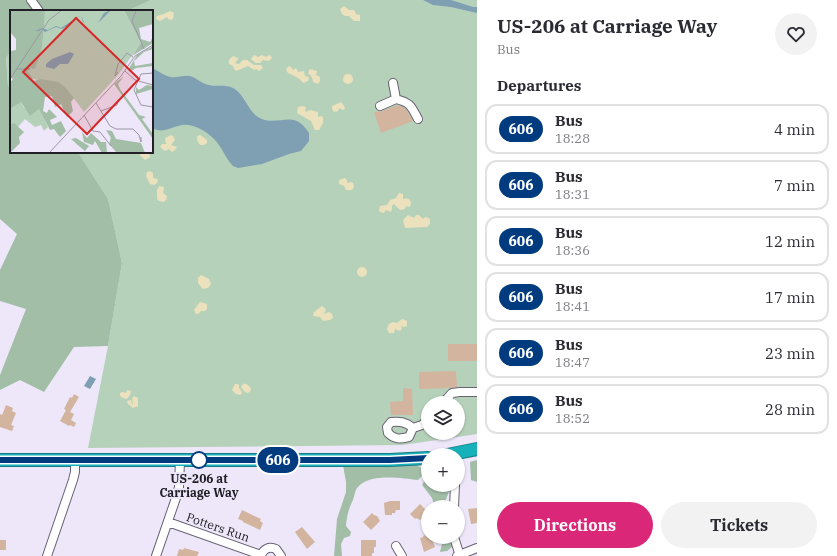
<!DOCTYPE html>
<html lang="en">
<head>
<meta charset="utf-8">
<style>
	:root { --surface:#fff; --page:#f2f2f3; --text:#2b2b33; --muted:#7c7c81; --line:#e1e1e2; --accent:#db2777 }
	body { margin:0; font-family:"IBM Plex Serif",serif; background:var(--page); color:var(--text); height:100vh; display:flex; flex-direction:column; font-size:15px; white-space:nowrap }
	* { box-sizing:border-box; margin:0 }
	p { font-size:13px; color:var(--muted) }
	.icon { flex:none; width:22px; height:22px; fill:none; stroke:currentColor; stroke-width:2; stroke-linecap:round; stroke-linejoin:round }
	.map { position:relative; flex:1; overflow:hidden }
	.details { display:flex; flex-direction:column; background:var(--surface); width:360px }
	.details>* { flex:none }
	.badge { padding:0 8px; border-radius:13px; font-size:14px; line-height:26px }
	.controls { position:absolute; left:421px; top:396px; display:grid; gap:8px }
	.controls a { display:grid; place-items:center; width:44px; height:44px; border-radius:50%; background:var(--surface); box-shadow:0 1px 3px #0004; font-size:20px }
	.map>.badge { position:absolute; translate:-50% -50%; box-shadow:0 0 0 2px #fff }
	h2 { padding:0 20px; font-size:15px; line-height:36px }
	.round { display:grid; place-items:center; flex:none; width:42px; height:42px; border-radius:21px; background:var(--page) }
	.head { display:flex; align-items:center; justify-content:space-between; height:68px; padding:0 20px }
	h1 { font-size:19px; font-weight:700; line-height:30px }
	.action { display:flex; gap:8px; margin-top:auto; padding:8px 20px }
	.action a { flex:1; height:46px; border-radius:24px; background:var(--accent); color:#fff; font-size:16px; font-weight:700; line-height:46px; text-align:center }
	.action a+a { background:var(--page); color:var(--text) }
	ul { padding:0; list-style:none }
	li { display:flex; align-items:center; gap:12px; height:50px; margin:0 8px 6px; padding:0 12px; border:2px solid var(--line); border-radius:12px }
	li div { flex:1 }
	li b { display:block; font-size:15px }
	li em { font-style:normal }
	li .badge { min-width:44px; font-weight:700; text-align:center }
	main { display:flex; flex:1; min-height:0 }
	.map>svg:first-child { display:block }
	.green { fill:#b6d1ba; fill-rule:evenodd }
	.forest { fill:#a2bea7 }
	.sand { fill:#ebe1bc }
	.water { fill:#7f9fb2 }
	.building { fill:#d2b49f }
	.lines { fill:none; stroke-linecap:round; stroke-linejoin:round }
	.minor-casing { stroke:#686372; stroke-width:10 }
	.highway-casing { stroke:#1b7e86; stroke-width:14 }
	.minor { stroke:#fff; stroke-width:8 }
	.highway { stroke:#17b1b9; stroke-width:12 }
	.line-casing { stroke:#fff; stroke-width:9 }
	.line { stroke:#003b80; stroke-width:6 }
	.stop-dot { fill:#fff; stroke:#003b80; stroke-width:2 }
	.labels { text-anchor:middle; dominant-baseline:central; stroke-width:4; stroke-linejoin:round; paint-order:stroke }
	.stop-label { font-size:12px; font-weight:bold; fill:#222026; stroke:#ede7f9 }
	.street-label { font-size:12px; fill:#222026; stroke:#ede7f9 }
	.inset-road { fill:none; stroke:#9c97a5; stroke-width:1 }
	.view { fill:#d62828; fill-opacity:0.15; stroke:#d62828; stroke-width:2 }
	.inset-edge { fill:none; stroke:#222026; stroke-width:2 }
</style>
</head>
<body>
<main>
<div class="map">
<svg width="477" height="556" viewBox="0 0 477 556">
	<rect width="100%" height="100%" fill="#ede7f9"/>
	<path class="green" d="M 151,0 L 477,0 L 477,434 L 403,445 L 88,448 L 108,346 L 122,263 L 108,199 L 78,152 L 152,152 L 152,11 L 127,11 ZM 428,403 L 458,403 L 458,433 L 428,433 Z
		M 11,51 L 11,88 L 8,86 L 6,58 Z"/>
	<path class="forest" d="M 0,0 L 151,0 L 127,11 L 11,11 L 11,51 L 6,58 L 8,86 L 11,88 L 11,152 L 78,152 L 108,199 L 122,263 L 108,346 L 74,347 L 44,392 L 20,380 L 0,390 L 0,375 L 26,309 L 0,301 L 0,270 L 17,234 L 0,219 Z
		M 477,460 L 477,482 L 471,480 L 470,462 Z
		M 343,465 L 417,465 L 426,472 L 418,480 C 402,478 369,473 358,487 C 354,491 355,497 352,502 C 348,511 347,516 346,526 L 351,532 L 350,536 L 344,538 L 341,544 L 342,556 L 334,556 L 337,519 L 346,492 L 346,482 Z
		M 427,476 L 428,485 L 448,485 L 450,489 L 445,502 L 447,507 L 435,507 L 432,498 L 422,485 Z
		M 442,537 L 451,537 L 452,547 L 447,551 L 440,552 L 443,540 Z"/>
	<path class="sand" d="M 344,6 L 349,10 L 354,10 L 356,14 L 360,15 L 360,21 L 354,21 L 349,16 L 345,16 L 342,14 L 340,9 Z
		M 170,11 L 174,13 L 173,19 L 169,20 L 167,17 L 160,21 L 156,19 L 157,16 L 164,14 Z
		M 254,55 L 258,57 L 262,55 L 266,57 L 270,55 L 272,58 L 269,61 L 263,60 L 260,63 L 256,63 L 251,59 Z
		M 233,56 L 238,58 L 238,60 L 235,62 L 237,64 L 239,64 L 243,60 L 247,60 L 254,65 L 261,65 L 263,68 L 259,71 L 256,69 L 254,70 L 248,66 L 236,71 L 234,69 L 233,66 L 229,64 L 229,60 Z
		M 289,66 L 291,67 L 293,70 L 296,68 L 298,72 L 304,71 L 305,76 L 309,77 L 308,81 L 303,83 C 299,77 293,76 287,72 L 286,69 Z
		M 310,69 L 317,71 L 316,75 L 320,77 L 320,81 L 318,84 L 313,82 L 312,77 L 308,73 Z
		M343 79a5 5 0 1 1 10 0a5 5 0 1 1-10 0Z
		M 341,102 L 344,106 L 345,109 L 343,110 L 339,108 L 338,111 L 334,112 L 332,109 L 332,106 Z
		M 302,106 L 306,107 L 305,110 L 306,112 L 310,110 L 318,112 L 318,117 L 321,116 L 323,117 L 323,123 L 319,130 L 315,130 L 311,121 L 297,113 L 298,107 Z
		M 171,135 L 173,136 L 175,140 L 171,145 L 177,147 L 175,150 L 172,152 L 169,149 L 165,151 L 160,147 L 162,144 L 166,144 L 165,138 Z
		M 200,135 L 207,140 L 207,143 L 204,145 L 200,145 L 197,140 L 197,136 Z
		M 139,152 L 149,152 L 150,157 L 145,160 L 140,155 Z
		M 150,171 L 153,173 L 153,178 L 158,179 L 157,183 L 154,185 L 150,184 L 146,176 L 147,172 Z
		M 345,178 L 347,180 L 347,183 L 351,182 L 353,183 L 354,187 L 352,190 L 346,190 L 344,186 L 339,184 L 339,180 Z
		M 159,186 L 164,187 L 164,189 L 163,193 L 167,196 L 166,200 L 164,202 L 159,201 L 157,199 L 157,190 Z
		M 399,193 L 403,194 L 403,199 L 406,198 L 410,200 L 411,203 L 410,207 L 406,206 L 405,209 L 400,210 L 394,204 L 392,206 L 392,209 L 391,212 L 386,210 L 384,213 L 380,212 L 379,210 L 380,206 L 387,205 L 390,200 L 396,198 Z
		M 408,215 L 414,218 L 416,215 L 419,215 L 423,219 L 425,217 L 428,218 L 430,219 L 430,224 L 427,227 L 405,228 L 403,220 Z
		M357 272a5 5 0 1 1 10 0a5 5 0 1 1-10 0Z
		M 201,275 L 209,279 L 211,284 L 208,288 L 203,289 L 198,283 L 198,278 Z
		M 200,302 L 207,304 L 207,309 L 205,311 L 201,311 L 198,314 L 196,314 L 194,310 Z
		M 322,306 L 326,309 L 324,314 L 329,312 L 332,314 L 333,318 L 330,320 L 323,321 L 320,317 L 313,316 L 314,312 Z
		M 402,319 L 405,320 L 407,321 L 407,326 L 404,327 L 401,326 L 402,329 L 400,331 L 395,329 L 394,333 L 389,333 L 387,329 L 389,324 L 393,322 L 397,323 Z
		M 235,384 L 237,384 L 239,385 L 239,388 L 242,392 L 241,395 L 236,394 L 232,390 Z
		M 243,384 C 246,383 250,386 251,389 L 250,392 L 247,393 L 244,391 L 241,387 Z
		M 127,390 L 131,391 L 130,395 L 127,399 L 123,398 L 120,396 L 120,393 L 122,392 L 126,393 Z
		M 134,396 L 138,398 L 138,406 L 133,408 L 128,404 L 127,401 L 131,400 L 132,404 L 133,404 L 132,399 Z"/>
	<path class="water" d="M 423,0 L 451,0 L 473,7 L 477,7 L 477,13 L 451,7 L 433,5 Z
		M 152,68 C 159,71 164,76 171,77 C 178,78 183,75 190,76 C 197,78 202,84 209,85 C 217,87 225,84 233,88 C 246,95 248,114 262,119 C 280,126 294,109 309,133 L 309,141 L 301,151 L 289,154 L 262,164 L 238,168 L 233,166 C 225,158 222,146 213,138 C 206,131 192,123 182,125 C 171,127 163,134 152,128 Z
		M 90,376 L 96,379 L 90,389 L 84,386 Z"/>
	<path class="building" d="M 398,105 L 406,109 L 413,121 L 381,133 L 374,112 L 382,111 Z
		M 448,344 L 477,344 L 477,361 L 448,361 Z
		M 456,371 L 457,387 L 450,388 L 419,389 L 419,372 Z
		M 403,388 L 412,389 L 413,415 L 391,415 L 390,402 L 403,401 Z
		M 74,394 L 79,397 L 70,412 L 74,414 L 71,420 L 76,423 L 74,427 L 70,425 L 69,426 L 60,421 L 66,410 L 64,409 L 70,397 L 72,398 Z
		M 6,405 L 13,408 L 12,411 L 16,413 L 11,425 L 14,426 L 12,431 L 0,427 L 0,414 L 2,415 L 3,413 Z
		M 390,501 L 400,501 L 400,510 L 396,510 L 395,513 L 392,513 L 392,515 L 385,515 L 384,503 Z
		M 420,504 L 428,512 L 428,519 L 425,522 L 421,519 L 420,520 L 416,518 L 415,519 L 410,514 Z
		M 477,508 L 477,523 L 471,524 L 468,509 Z
		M 242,510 L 261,519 L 260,521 L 263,523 L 260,530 L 243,522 L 243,521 L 238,519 Z
		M 372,513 L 374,515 L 377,516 L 380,521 L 371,530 L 363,522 Z
		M 302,527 L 315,542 L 307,549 L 295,532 Z
		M 424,535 L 427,537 L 431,537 L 435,547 L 424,552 L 420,538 L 423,537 Z
		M 0,540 L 6,540 L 6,550 L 0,550 Z
		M 361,540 L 376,540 L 376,547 L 374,547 L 374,553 L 372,553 L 372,556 L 361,556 Z
		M 184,548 L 199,552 L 197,556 L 177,556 L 179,549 L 183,550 Z"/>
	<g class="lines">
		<g class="minor-casing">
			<path id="minor" d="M 31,0 L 39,11
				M 393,83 L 396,99 C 411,103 411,106 418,119
				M 380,106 L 396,99
				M 443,403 L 452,393 L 460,392 L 477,392
				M 413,428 C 406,422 400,421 391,422 L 387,427 L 388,433 C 395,440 400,439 409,437 L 413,428 L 422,425 L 428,419
				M 454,507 L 455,485
				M 168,522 L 261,555
				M 454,537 L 460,556
				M 396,546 L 402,556
				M 47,556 L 73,480 L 75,472 L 75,460
				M 156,556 L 177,495 L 179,487 L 180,460
				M 261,556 C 263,549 269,546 276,549 L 281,556
				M 457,556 L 477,548"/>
		</g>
		<g class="highway-casing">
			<path id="highway" d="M 447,455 L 477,449
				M 0,460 L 390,460 L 428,458"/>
		</g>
		<use href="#minor" class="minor"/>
		<use href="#highway" class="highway"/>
	</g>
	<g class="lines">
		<g class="line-casing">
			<path id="line" d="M 0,460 L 390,460 L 428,458"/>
		</g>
		<use href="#line" class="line"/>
	</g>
	<circle class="stop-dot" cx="199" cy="460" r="8"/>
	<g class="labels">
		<g class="stop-label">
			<text x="199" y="478">US-206 at<tspan x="199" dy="14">Carriage Way</tspan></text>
		</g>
		<g class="street-label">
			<text transform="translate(218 527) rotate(19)">Potters Run</text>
		</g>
	</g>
	<g transform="translate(10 10)">
		<rect width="143" height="143" fill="#ede7f9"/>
		<path d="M 35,0 L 114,0 L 131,33 L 108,65 L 74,102 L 56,78 L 20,68 L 18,61 L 31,22 ZM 11,91 L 14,98 L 29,98 L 38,117 L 34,121 L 31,115 L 25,117 L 15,109 L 8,117 L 0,115 L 0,99 Z" fill="#b6d1ba"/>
		<path d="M 0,0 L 35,0 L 32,37 L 25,59 L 20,58 L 18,61 L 24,71 L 31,69 L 48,72 L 56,78 L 64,88 L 61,92 L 63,101 L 57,107 L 51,94 L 45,97 L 42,86 L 35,87 L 33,101 L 37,103 L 39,99 L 47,107 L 40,110 L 42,115 L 51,111 L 56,121 L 50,127 L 44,119 L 40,120 L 29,99 L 20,106 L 11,92 L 0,99 L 0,73 L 3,69 L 0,67 L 0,41 L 6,40 L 6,29 L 0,22 ZM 114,0 L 143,0 L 143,14 L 129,18 L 131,29 L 140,32 L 143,27 L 143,33 L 122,46 L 131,33 ZM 143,36 L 143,39 L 134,42 L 124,51 L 125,56 L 143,53 L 143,56 L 126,58 L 120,62 L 118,60 L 127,45 ZM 114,66 L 108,74 L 110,79 L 129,105 L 136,107 L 132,109 L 143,124 L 143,129 L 104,74 ZM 137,75 L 143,76 L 143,79 L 126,84 L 126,77 L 129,80 ZM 4,113 L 14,122 L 9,127 L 10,133 L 0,143 L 0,115 ZM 96,120 L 102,121 L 106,129 L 131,133 L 135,143 L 107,143 L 99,134 L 101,128 ZM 72,122 L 77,128 L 81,123 L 91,132 L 96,132 L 97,143 L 92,143 L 85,131 L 83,135 L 74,132 ZM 66,128 L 79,136 L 75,141 L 77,143 L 61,129 Z" fill="#a2bea7"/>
		<path d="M 101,0 L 88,13 L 73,12 L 71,5 L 61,13 L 52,19 L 46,17 L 35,22 L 32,19 L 29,21 L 25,21 L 32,18 L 38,20 L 46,16 L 51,18 L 71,5 L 74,12 L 88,13 L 94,3 ZM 60,42 L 64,44 L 58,54 L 50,54 L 44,59 L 36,57 L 36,54 L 42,49 Z" fill="#7f9fb2"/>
		<path class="inset-road" d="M 126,1 L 122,11 L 134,39M 7,59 L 20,59M 115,61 L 125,70 L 143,75M 108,62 L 105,66 L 108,54 L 117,43 L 123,47M 143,63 L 131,64 L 124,80 L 131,95 L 143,97M 0,69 L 39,10 L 52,0M 86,93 L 100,116 L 106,119 L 123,119 L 129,125 L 131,132 L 131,127M 91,101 L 107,95 L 108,92 L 105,94M 74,105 L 83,121 L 90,122 L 101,136M 39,143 L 111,66 L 125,46 L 143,35"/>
		<path class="view" d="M 66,8 L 129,69 L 77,124 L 13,62 Z"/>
		<rect width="143" height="143" class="inset-edge"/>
	</g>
</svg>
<div class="controls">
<a><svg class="icon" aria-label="layers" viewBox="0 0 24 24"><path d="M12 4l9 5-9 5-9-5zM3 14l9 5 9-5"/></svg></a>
<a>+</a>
<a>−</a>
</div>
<b class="badge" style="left:278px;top:460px;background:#003b80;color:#fff">606</b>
</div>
<section class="details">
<div class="head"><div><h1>US-206 at Carriage Way</h1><p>Bus</p></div><a class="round"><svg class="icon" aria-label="heart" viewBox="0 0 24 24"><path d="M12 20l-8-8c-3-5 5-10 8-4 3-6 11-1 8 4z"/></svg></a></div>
<h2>Departures</h2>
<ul>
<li><span class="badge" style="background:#003b80;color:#fff">606</span><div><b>Bus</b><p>18:28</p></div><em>4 min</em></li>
<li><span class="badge" style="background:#003b80;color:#fff">606</span><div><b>Bus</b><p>18:31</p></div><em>7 min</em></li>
<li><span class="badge" style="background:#003b80;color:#fff">606</span><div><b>Bus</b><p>18:36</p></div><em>12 min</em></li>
<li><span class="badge" style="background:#003b80;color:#fff">606</span><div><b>Bus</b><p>18:41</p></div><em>17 min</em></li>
<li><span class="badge" style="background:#003b80;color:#fff">606</span><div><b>Bus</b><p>18:47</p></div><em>23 min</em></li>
<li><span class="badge" style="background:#003b80;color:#fff">606</span><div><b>Bus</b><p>18:52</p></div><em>28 min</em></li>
</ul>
<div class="action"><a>Directions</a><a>Tickets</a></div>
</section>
</main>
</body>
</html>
